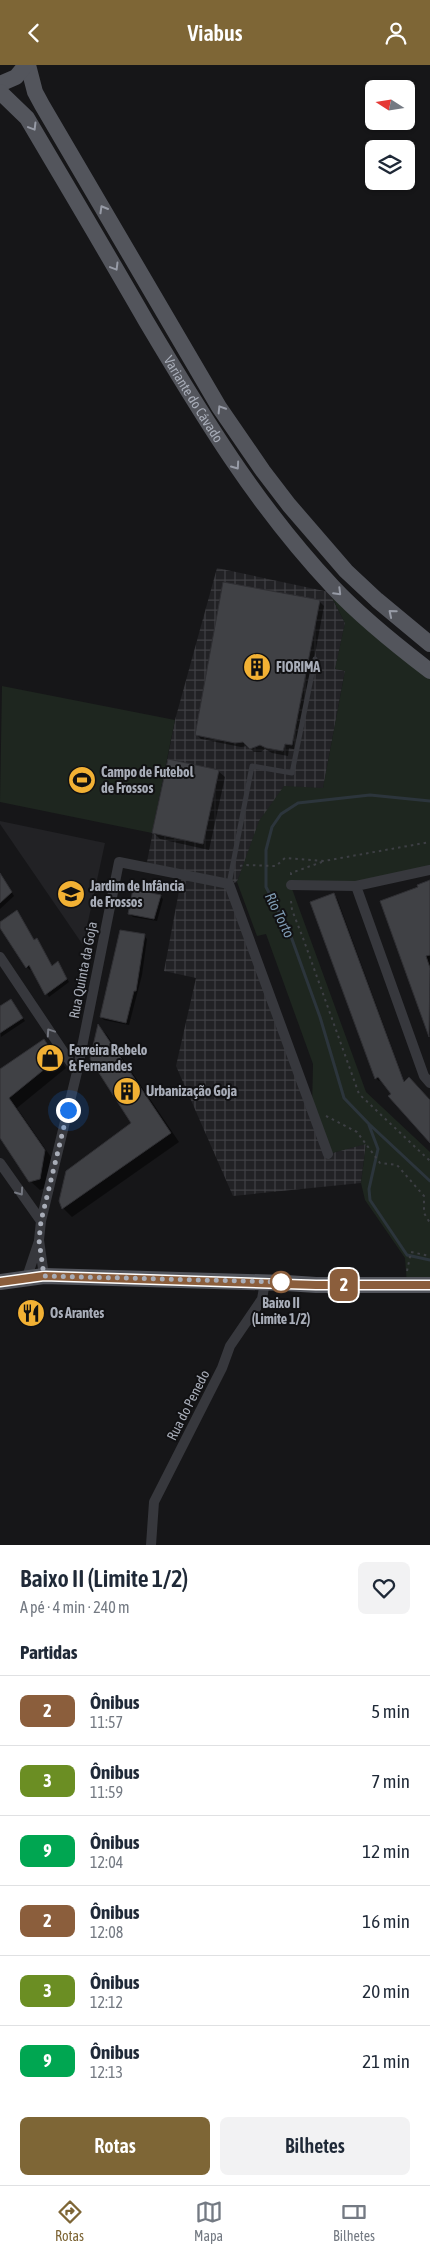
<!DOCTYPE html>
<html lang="pt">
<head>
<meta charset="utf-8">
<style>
	:root { --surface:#fff; --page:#f2f2f3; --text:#1f2937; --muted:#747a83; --line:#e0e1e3; --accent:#7e6636 }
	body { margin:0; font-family:"Asap Condensed",sans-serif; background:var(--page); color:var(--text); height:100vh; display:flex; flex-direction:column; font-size:19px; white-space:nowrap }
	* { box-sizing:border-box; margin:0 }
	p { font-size:16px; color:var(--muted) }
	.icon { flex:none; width:28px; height:28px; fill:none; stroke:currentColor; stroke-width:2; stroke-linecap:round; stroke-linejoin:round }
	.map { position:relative; height:1480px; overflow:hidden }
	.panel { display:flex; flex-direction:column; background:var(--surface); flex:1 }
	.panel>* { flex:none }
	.badge { padding:0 10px; border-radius:8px; font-size:18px; line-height:32px }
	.needle { width:32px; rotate:282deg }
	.controls { position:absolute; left:365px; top:15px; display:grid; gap:10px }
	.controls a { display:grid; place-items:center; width:50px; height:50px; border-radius:8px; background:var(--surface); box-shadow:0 1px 4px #0004; font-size:25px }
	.you { position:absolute; width:25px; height:25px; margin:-12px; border:4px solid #fff; border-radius:50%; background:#1a73e8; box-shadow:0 0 0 8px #1a73e833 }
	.map>.badge { position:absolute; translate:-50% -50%; box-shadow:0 0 0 2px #fff }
	h2 { padding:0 20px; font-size:19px; line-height:45px }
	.round { display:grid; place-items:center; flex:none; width:52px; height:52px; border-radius:8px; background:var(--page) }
	.headline { display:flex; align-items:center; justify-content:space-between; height:85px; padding:0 20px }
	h1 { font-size:24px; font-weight:600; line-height:38px }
	.cta { display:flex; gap:10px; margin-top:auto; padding:10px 20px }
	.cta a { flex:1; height:58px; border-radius:8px; background:var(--accent); color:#fff; font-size:20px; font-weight:600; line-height:58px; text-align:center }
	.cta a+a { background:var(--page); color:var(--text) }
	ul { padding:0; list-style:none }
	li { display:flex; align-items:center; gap:15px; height:70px; padding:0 20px; border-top:1px solid var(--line) }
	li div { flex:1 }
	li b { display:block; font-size:19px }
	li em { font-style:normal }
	li .badge { min-width:55px; font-weight:700; text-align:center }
	header { display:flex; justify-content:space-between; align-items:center; height:65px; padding:0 20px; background:var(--accent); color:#fff; font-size:22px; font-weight:600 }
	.menu { display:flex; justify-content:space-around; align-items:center; height:70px; border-top:1px solid var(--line); background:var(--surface); font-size:14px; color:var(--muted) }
	.menu a { display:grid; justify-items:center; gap:2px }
	.menu .active { color:var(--accent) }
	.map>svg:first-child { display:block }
	.built { fill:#222225 }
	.industrial { fill:url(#industrial-grid) }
	.green { fill:#1e261f }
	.shadow { fill:#0007 }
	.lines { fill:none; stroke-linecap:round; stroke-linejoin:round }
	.stream { stroke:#2c353c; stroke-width:3 }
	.building { fill:#404145; stroke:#303034 }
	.path { stroke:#3d3f44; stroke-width:2; stroke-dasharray:2.5 4; stroke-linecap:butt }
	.service { stroke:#37383d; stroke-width:5 }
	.minor { stroke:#37383d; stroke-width:10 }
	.primary { stroke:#53555c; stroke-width:16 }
	.oneway { stroke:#979ba6 }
	.oneway2 { stroke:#757881 }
	.line-casing { stroke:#fff; stroke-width:11 }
	.line { stroke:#8b5e3c; stroke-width:8 }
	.walk { stroke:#a8adb8; stroke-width:5; stroke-dasharray:0 9 }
	.stop-dot { fill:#fff; stroke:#8b5e3c; stroke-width:2.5 }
	.labels { text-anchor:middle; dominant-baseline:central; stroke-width:4; stroke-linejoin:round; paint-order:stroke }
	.street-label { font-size:14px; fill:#a8adb8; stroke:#111113 }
	.poi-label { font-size:14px; font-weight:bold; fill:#a8adb8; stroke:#111113; text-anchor:start }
	.stop-label { font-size:14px; font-weight:bold; fill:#a8adb8; stroke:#111113 }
	.water-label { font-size:15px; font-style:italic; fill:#7f9bb3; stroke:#111113 }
</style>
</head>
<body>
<header><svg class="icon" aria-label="back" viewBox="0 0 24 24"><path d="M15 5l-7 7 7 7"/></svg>Viabus<svg class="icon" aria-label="person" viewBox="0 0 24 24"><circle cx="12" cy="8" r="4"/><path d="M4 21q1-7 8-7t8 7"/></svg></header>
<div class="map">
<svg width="430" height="1480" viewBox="0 0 430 1480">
	<defs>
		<pattern id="industrial-grid" width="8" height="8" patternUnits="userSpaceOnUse" patternTransform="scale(1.25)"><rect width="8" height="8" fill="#222225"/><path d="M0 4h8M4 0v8" fill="none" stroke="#3f3f43"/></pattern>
	</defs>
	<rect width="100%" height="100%" fill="#161618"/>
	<path class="built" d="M 0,756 L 105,778 L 83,880 L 0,759 Z"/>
	<path class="industrial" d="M 217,503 L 329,527 L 345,558 L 336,603 L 345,606 L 323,724 L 244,800 L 237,817 L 229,819 L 329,1089 L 366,1078 L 361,1118 L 233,1131 L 176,1001 L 196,913 L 164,906 L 182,810 L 146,802 L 175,655 Z"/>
	<path class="green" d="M 329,527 L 430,606 L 430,805 L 356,821 L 291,821 L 366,1027 L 430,1087 L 430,1220 L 407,1220 L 405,1193 L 365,1135 L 361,1118 L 366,1079 L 328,1089 L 312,1044 L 313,999 L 266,869 L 257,871 L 237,817 L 259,756 L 284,721 L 323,723 L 345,606 L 335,604 L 345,558 Z
		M 2,621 L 175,655 L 152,768 L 0,737 Z"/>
	<path class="shadow" d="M 319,536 L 324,541 L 297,685 L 289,683 L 288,691 L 272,688 L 265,684 L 261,687 L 254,687 L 248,681 L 241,682 L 201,674 L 196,669 Z
		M 218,706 L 225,712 L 209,785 L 160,774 L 153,767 Z
		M 0,808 L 14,831 L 0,844 Z
		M 430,816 L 430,971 L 381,837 L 419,823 Z
		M 334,830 L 337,833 L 405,1018 L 430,1037 L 430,1076 L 381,1014 L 379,1016 L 376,1013 Z
		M 160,831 L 163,834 L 157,856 L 133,852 L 130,849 Z
		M 0,858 L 34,876 L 37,874 L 53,902 L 58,898 L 69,917 L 49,932 L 32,903 L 30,905 L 27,902 L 0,861 Z
		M 144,871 L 147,874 L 142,910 L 129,960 L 104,955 L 101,952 Z
		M 11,936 L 25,956 L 1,972 L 0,943 Z
		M 99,962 L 107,970 L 179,1077 L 72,1152 L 63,1143 L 61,1136 L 133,1058 Z
		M 44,975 L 53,984 L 66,1003 L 17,1043 L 53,1095 L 48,1122 L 40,1125 L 30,1116 L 0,1071 L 0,1006 Z"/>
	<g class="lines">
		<path class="stream" d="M 430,736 L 370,730 L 298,738 L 281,749 L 272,762 L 266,785 L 266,822 L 289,866 L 320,952 L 344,1033 L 369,1059 L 430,1116
			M 369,1060 L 378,1084 L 369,1124 L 370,1135 L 407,1190 L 430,1195"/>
	</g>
	<path class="building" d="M 223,517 L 320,535 L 292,680 L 285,679 L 283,686 L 266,683 L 260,680 L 250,684 L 243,677 L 235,678 L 195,670 Z
		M 168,694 L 219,705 L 203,779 L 152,768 Z
		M 0,808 L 12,827 L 0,838 Z
		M 430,815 L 430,890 L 426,891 L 430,903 L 429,972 L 380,836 L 418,822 L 417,820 Z
		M 133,824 L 161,830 L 154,854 L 128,849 Z
		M 334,828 L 404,1017 L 409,1012 L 430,1035 L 430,1078 L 388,1031 L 391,1029 L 378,1012 L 375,1014 L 310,837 Z
		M 17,845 L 34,875 L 37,873 L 52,901 L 58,896 L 67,914 L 45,930 L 29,900 L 26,903 L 0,863 L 0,857 Z
		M 120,865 L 145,869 L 136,926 L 134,926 L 126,958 L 100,952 Z
		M 11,934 L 23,953 L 0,968 L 0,941 Z
		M 98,959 L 171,1068 L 62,1144 L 59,1136 L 66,1106 L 131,1058 L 90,994 Z
		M 44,974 L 57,994 L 9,1033 L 45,1085 L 40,1114 L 29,1117 L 0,1073 L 0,1004 Z"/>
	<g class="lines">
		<path class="path" d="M 240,801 L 244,800 L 276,801 L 285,793 L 324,796 L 430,777
			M 291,810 L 291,808 L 322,797
			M 291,836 L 292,845 L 303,873 L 359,1029 L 430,1096
			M 326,1051 L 357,1067 L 380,1098 L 397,1100 L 424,1131 L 424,1148 L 430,1158
			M 407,1206 L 411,1187 L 430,1191"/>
		<path class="service" d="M 229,819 L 252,701 L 292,708 L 315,594"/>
		<path class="minor" d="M 291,820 L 356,821 L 430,805
			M 356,821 L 424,1011 L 430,1018
			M 0,892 L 77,1007
			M 0,1098 L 41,1156
			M 44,1211 L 39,1175 L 41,1156 L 77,1007 L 119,797 L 229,819 L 328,1089
			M 27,1212 L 39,1176
			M 151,1480 L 154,1437 L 222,1303 L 230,1281 L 262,1234 L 265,1217"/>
		<g class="primary">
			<path d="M 28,0 L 35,27 L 42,40 L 219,342 L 263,406 L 289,440 L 346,506 L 377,535 L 430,579"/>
			<path d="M 0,19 L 16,12 L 26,0"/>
			<path id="s1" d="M 0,27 L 27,53 C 67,121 107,188 146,256 C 203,352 256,440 333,522 C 362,553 396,580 430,606"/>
			<path d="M 0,1217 L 44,1211 L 286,1218 L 316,1220 L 430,1220"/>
		</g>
	</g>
	<defs><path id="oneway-chevron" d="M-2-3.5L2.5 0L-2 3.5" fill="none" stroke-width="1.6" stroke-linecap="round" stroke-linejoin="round" transform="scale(1.25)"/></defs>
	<g class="oneway">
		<use href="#oneway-chevron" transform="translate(33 62) rotate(59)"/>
		<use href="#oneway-chevron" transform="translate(103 144) rotate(-120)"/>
		<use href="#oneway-chevron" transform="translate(115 202) rotate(59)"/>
		<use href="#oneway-chevron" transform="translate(221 344) rotate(-122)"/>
		<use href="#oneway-chevron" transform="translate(236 401) rotate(55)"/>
		<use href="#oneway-chevron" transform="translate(338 527) rotate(45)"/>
		<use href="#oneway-chevron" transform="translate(392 548) rotate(-140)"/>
	</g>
	<g class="oneway2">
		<use href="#oneway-chevron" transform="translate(50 967) rotate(-124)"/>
		<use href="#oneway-chevron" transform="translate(20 1127) rotate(55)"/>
	</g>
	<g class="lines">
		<g class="line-casing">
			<path id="line" d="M 0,1217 L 44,1211 L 316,1220 L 430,1220"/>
		</g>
		<use href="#line" class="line"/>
		<path class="walk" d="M 68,1045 L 41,1156 L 39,1175 L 44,1211 L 281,1217"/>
	</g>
	<defs>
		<g id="building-disc" transform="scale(1.4375)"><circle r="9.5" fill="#f2b134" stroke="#111113"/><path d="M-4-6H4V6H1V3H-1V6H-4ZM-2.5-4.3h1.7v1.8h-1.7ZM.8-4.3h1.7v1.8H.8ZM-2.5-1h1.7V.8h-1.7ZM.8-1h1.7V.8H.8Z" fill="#111"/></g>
		<g id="stadium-disc" transform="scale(1.4375)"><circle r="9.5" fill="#f2b134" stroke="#111113"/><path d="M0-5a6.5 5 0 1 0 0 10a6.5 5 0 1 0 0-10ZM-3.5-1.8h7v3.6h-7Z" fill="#111"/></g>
		<g id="school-disc" transform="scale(1.4375)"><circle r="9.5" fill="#f2b134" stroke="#111113"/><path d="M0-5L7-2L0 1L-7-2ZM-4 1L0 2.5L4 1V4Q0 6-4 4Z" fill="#111"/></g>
		<g id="shop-disc" transform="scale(1.4375)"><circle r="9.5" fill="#f2b134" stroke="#111113"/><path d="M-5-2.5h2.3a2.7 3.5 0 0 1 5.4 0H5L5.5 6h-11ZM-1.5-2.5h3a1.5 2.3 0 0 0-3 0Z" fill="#111"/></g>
		<g id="restaurant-disc" transform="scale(1.4375)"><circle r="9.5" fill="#f2b134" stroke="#111113"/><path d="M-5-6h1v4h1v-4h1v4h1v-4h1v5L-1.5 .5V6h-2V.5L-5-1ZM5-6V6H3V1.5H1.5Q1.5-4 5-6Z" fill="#111"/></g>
	</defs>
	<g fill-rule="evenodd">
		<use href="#building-disc" x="257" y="602"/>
		<use href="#stadium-disc" x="82" y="715"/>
		<use href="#school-disc" x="71" y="829"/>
		<use href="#shop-disc" x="50" y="993"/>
		<use href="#building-disc" x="127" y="1026"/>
		<use href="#restaurant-disc" x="31" y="1248"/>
	</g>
	<circle class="stop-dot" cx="281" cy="1217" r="10"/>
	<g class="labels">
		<g class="street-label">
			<text stroke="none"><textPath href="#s1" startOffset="364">Variante do Cávado</textPath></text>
			<text transform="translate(83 905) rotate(-79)">Rua Quinta da Goja</text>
			<text transform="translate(188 1340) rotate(-63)">Rua do Penedo</text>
		</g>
		<g class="poi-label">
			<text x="276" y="602">FIORIMA</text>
			<text x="101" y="707">Campo de Futebol<tspan x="101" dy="16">de Frossos</tspan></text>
			<text x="90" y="821">Jardim de Infância<tspan x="90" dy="16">de Frossos</tspan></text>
			<text x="69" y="985">Ferreira Rebelo<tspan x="69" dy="16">&amp; Fernandes</tspan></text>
			<text x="146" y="1026">Urbanização Goja</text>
			<text x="50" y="1248">Os Arantes</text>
		</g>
		<g class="stop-label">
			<text x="281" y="1238">Baixo II<tspan x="281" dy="16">(Limite 1/2)</tspan></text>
		</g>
		<g class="water-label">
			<text transform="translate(280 850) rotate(64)">Rio Torto</text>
		</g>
	</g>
</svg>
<div class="controls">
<a><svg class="needle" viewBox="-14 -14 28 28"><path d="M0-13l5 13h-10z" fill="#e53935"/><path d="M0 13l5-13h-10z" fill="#747a83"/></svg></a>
<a><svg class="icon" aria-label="layers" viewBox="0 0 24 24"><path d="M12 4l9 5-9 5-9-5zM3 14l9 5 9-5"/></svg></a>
</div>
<div class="you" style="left:68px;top:1045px"></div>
<b class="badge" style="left:344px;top:1220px;background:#8b5e3c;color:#fff">2</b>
</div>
<section class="panel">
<div class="headline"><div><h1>Baixo II (Limite 1/2)</h1><p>A pé · 4 min · 240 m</p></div><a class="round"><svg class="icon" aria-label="heart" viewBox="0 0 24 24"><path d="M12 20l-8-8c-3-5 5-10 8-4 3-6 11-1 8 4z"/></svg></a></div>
<h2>Partidas</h2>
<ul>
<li><span class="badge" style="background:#8b5e3c;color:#fff">2</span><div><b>Ônibus</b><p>11:57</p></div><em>5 min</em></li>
<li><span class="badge" style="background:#6b8e23;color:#fff">3</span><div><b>Ônibus</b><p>11:59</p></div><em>7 min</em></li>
<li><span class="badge" style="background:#00a651;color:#fff">9</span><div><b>Ônibus</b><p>12:04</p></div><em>12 min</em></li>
<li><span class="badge" style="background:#8b5e3c;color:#fff">2</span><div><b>Ônibus</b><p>12:08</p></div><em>16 min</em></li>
<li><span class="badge" style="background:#6b8e23;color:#fff">3</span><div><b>Ônibus</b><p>12:12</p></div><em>20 min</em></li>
<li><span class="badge" style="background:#00a651;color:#fff">9</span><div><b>Ônibus</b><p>12:13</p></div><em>21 min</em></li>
</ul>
<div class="cta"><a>Rotas</a><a>Bilhetes</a></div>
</section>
<nav class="menu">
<a class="active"><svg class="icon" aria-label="directions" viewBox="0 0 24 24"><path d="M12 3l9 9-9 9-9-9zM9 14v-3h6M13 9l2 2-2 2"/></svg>Rotas</a>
<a><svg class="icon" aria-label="map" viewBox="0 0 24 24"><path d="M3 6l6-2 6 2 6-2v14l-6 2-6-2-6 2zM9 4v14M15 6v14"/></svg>Mapa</a>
<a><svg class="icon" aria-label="tickets" viewBox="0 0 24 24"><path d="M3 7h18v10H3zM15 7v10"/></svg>Bilhetes</a>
</nav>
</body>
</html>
